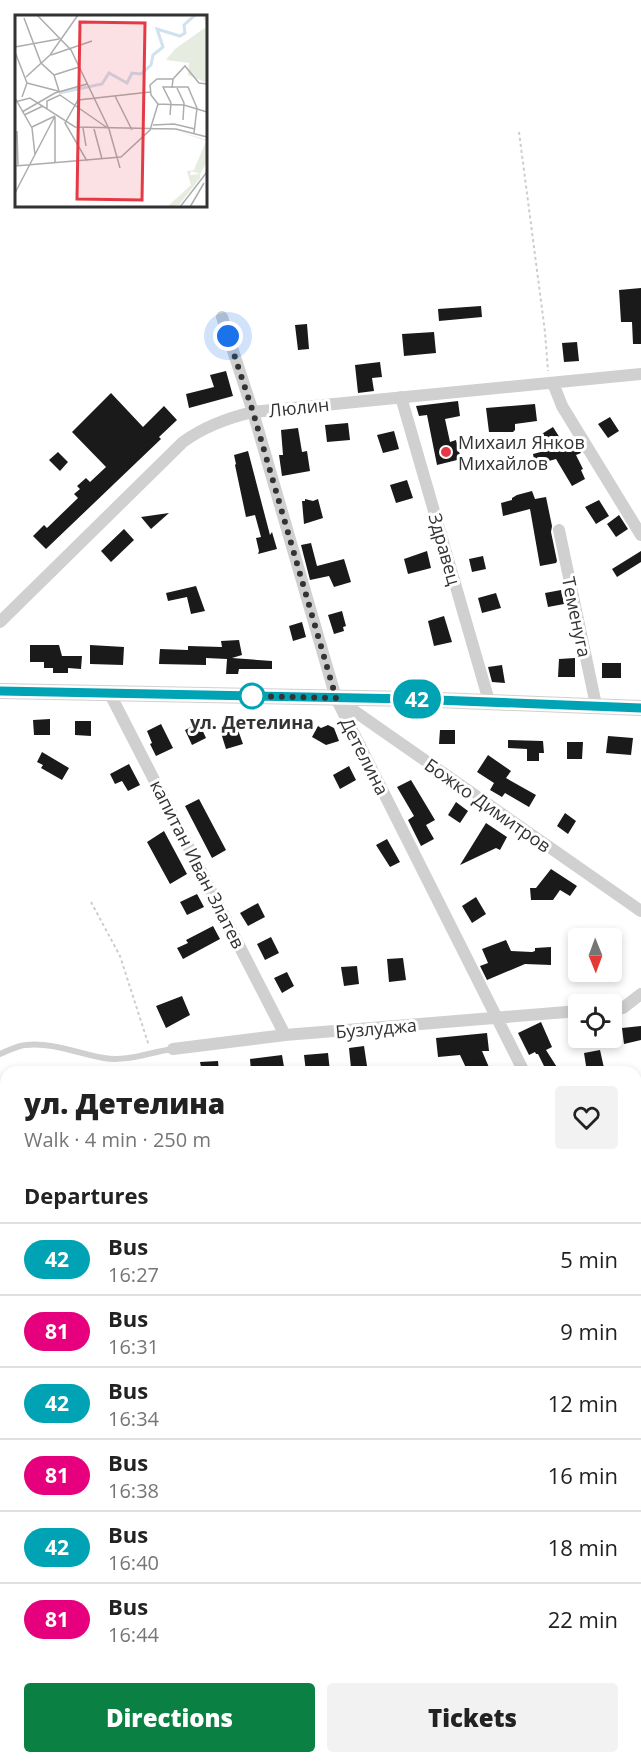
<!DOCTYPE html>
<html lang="en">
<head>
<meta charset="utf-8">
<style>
	:root { --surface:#fff; --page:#f2f2f2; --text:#222; --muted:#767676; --line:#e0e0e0; --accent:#0b8043 }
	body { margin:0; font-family:"Open Sans",sans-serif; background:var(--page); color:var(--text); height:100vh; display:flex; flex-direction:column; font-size:22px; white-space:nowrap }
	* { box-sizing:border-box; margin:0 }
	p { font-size:20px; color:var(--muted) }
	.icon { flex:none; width:33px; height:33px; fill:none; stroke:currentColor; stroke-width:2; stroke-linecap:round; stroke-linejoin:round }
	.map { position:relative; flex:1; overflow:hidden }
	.side { position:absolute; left:0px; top:1066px; width:642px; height:698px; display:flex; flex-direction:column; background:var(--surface); border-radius:18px 18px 0 0; box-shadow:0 3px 9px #0003 }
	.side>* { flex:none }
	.badge { padding:0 12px; border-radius:20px; font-size:21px; line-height:39px }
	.needle { width:39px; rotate:179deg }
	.fabs { position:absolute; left:568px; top:928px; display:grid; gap:12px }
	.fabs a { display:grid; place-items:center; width:54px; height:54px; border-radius:6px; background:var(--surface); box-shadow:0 3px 9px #0003; font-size:30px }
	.you { position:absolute; width:30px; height:30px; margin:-15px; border:4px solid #fff; border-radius:50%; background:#1a73e8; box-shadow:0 0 0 9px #1a73e833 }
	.map>.badge { position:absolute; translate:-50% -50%; box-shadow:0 0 0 3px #fff }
	h2 { padding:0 24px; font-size:22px; line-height:54px }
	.round { display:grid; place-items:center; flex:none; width:63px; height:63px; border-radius:6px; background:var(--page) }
	.head { display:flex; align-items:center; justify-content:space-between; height:102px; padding:0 24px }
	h1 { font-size:28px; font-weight:800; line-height:45px }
	.action { display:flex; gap:12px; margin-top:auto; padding:12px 24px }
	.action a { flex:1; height:69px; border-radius:6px; background:var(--accent); color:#fff; font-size:24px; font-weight:800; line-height:69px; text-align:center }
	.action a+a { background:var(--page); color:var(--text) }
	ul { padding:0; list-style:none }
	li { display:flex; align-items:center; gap:18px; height:72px; padding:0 24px; border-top:2px solid var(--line) }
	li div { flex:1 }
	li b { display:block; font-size:22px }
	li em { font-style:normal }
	li .badge { min-width:66px; font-weight:700; text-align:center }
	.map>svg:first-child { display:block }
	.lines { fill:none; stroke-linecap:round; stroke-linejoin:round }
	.river { stroke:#cfe2ee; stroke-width:22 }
	.building { fill:#1a1a1a }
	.path { stroke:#cdcdcd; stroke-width:2; stroke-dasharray:3 3; stroke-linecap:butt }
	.service { stroke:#d0d0d0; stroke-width:6 }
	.minor { stroke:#d0d0d0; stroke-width:12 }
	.tertiary { stroke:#d0d0d0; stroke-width:16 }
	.line-casing { stroke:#fff; stroke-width:14 }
	.line { stroke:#00a3b4; stroke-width:9 }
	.walk { stroke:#333; stroke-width:6; stroke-dasharray:0 10.8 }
	.poi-dot { fill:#e63946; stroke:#fff; stroke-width:2 }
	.stop-dot { fill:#fff; stroke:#00a3b4; stroke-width:3 }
	.labels { text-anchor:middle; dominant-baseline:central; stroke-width:6; stroke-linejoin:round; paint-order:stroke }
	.street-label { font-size:18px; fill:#333; stroke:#fff }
	.poi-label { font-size:18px; fill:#333; stroke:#fff; text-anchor:start }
	.stop-label { font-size:18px; font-weight:bold; fill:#333; stroke:#fff }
	.inset-river { fill:none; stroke:#cfe2ee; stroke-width:3 }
	.inset-road { fill:none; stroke:#adadad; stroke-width:1.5 }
	.view { fill:#e63946; fill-opacity:0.15; stroke:#e63946; stroke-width:3 }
	.inset-edge { fill:none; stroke:#333; stroke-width:3 }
</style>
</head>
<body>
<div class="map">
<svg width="641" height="1763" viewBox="0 0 641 1763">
	<rect width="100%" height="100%" fill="#fff"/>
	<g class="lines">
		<path class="river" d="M 636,1097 L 641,1096
			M 0,1281 L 6,1276"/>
	</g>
	<path class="building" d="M 641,288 L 641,344 L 633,344 L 632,322 L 621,322 L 619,290 Z
		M 481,306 L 482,317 L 439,321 L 438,309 Z
		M 307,324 L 309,349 L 298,350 L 295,325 Z
		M 434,332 L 436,353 L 404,356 L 402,334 Z
		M 577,342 L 579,361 L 564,362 L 562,343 Z
		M 380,362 L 382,377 L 372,378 L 374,391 L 358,393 L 355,365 Z
		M 226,371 L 233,396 L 189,408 L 186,394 L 214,387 L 210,375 Z
		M 111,393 L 143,427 L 164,406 L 177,420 L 159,437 L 161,439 L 46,549 L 33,536 L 44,525 L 47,528 L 78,498 L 74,494 L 80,489 L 77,486 L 86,478 L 90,482 L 106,467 L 72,432 Z
		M 458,401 L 460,416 L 445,419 L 450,442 L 456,440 L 461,459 L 437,465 L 427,415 L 419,416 L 416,406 Z
		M 535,404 L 537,421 L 515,424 L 515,430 L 513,432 L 489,432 L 486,408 Z
		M 610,417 L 619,431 L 608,438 L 598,424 Z
		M 348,423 L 350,440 L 327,442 L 325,425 Z
		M 553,427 L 565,446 L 575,443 L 581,453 L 576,455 L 583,469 L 581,470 L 585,479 L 572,486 L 556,459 L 535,465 L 533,454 L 548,450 L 540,435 Z
		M 298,428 L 302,452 L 307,451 L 310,471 L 282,476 L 279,455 L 283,455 L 281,430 Z
		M 394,431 L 399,449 L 383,453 L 377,435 Z
		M 248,451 L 270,535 L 272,532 L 277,549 L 258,554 L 259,551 L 256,538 L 261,537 L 255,515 L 246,517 L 235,465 L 236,464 L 234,455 Z
		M 58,452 L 68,462 L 60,471 L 49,460 Z
		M 407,480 L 413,498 L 396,503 L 390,485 Z
		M 532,491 L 535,499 L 546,497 L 552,526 L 551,532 L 557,561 L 556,563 L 540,566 L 530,509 L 503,516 L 501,503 L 512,500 L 512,498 L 517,495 Z
		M 305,499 L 313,501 L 318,499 L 323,518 L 304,524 L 302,501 L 305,501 Z
		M 599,500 L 609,516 L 596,524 L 585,507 Z
		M 169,513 L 151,529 L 141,517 Z
		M 619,515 L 628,529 L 616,537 L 607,524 Z
		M 124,529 L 134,540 L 111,562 L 101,551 Z
		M 311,543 L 317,566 L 344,559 L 351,582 L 334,587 L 329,576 L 310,580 L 301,545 Z
		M 427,551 L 431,568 L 408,574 L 404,559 Z
		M 641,551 L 641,562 L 617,577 L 612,569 Z
		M 483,556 L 486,569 L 472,572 L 469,559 Z
		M 196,586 L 205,611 L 191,614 L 187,597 L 168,601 L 166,593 Z
		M 561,590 L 564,604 L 548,607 L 545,593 Z
		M 496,593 L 501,608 L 482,613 L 478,598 Z
		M 342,611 L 346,626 L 343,627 L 344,631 L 334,634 L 328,615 Z
		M 444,616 L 452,642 L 434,646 L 428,621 Z
		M 302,622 L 306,637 L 293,641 L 289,626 Z
		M 239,640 L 242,655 L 232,658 L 272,661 L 272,669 L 239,669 L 238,674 L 226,674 L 227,659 L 206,658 L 206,665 L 159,664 L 160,649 L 188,650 L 188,646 L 222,647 L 221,641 Z
		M 30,645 L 59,645 L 62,656 L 82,656 L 81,669 L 68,668 L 68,673 L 53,673 L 53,668 L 44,668 L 44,662 L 30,662 Z
		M 90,645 L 124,647 L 123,665 L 90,664 Z
		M 575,658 L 575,677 L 558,677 L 559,659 Z
		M 602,663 L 621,663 L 621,678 L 602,678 Z
		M 502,665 L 505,683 L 492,682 L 488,667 Z
		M 50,719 L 50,735 L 34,735 L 33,720 Z
		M 75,721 L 91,721 L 91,736 L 75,735 Z
		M 199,723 L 206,738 L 192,745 L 185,730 Z
		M 161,724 L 173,748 L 156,756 L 150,744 L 152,743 L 147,731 Z
		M 328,725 L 334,728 L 339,741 L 326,745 L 312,737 L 318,726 L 321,728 Z
		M 232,730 L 233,732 L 238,730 L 243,744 L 226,749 L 221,733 Z
		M 440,730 L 455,730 L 455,744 L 439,744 Z
		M 608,736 L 633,738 L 631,755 L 606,753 Z
		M 508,740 L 543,741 L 544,753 L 539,753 L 539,761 L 527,761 L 527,749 L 508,748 Z
		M 567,742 L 583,742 L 582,759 L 567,759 Z
		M 42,752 L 69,768 L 62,780 L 41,768 L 43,765 L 37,762 Z
		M 488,755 L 511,771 L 506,778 L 536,795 L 529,807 L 505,793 L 502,797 L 490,790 L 494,783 L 477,772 Z
		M 129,764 L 140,785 L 128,791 L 122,781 L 115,784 L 110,774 Z
		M 349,766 L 356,780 L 340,789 L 333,775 Z
		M 411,780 L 435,820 L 426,825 L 434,839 L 421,846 L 408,820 L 414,816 L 397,787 Z
		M 199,799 L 226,850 L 212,858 L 185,806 Z
		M 456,802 L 468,811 L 460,823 L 448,815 Z
		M 565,813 L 576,821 L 568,834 L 557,826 Z
		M 486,823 L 507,837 L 500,850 L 496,848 L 460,865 Z
		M 164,831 L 187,874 L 170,884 L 147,842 Z
		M 387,839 L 400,862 L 390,867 L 376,845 Z
		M 551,869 L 577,886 L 570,896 L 560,890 L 553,900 L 531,900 L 530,888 L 536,888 Z
		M 197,894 L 204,907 L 187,915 L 180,902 Z
		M 476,897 L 486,914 L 472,923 L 462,906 Z
		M 258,903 L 265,917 L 248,926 L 240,913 Z
		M 213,926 L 220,939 L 183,959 L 177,948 L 188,943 L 186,940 Z
		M 271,937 L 279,953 L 265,960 L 257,944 Z
		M 506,940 L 511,951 L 532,952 L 535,951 L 535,948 L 551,947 L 551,965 L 525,964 L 487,980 L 480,966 L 488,963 L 482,949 Z
		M 403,958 L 406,980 L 389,982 L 387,959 Z
		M 357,966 L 359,984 L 344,986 L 341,967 Z
		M 287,972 L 294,986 L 282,993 L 274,978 Z
		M 182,996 L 190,1015 L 166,1028 L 156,1006 Z
		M 541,1022 L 552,1047 L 546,1050 L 560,1072 L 547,1072 L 538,1054 L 536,1054 L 535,1052 L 529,1055 L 518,1033 Z
		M 641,1026 L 641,1040 L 624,1044 L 622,1028 Z
		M 487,1033 L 489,1051 L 482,1051 L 491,1072 L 468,1072 L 460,1055 L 438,1057 L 436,1038 Z
		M 364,1046 L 367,1066 L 351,1068 L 349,1048 Z
		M 600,1050 L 604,1068 L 587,1072 L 584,1053 Z
		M 328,1053 L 330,1072 L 306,1072 L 304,1055 Z
		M 282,1055 L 284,1067 L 266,1070 L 267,1072 L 251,1072 L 250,1059 Z
		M 218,1061 L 219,1072 L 202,1072 L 200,1062 Z"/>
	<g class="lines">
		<path class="path" d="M 519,132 L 545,332 L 548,371
			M 91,902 L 120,956 L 149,1046
			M 0,1125 L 6,1122
			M 525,1763 L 525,1758"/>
		<path class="service" d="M 0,1054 C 8,1051 18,1045 26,1045 C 53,1042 79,1054 104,1058 C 127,1062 150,1052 173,1049"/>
		<path class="minor" d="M 222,317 L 253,412 L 336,698 L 524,1072
			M 553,383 L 562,406 L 641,535
			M 401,397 L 489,701
			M 559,530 L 596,705
			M 0,622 L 183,442 C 205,426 227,418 253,412 L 641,374
			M 110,694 L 285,1035
			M 337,699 L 641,911
			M 612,1009 L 623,1008 L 641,994
			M 173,1049 L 285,1035 L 579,1011
			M 636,1117 L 641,1116
			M 636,1289 L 641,1299
			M 636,1523 L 641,1521"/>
		<path class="tertiary" d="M 0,691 L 411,699 L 641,708"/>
	</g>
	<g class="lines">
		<g class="line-casing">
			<path id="line" d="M 0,691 L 411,699 L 641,708"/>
		</g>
		<use href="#line" class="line"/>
		<path class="walk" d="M 228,336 L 253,412 L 336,698 L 245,696 L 252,696"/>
	</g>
	<circle class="poi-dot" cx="446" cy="452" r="6"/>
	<circle class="stop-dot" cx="252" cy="696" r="12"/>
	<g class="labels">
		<g class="street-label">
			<text transform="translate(299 407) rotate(-6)">Люлин</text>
			<text transform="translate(445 549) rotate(74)">Здравец</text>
			<text transform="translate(577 617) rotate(78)">Теменуга</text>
			<text transform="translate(365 756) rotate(63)">Детелина</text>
			<text transform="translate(488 805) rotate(35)">Божко Димитров</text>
			<text transform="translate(198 864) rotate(63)">капитан Иван Златев</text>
			<text transform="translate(376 1028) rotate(-5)">Бузлуджа</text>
		</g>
		<g class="poi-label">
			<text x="458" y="442">Михаил Янков<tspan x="458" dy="21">Михайлов</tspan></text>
		</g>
		<g class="stop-label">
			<text x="252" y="722">ул. Детелина</text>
		</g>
	</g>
	<g transform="translate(15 15)">
		<rect width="192" height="192" fill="#fff"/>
		<path d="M 188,0 L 192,0 L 192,68 L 173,60 L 174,48 L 151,45 L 160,34 L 191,12 ZM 159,115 L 192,125 L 192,147 L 185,159 L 176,156 L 175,160 L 185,159 L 185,163 L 164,190 L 152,192 L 176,170 L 172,156 L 179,155 L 191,126 Z" fill="#e6ecdf"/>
		<path class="inset-river" d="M 44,78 L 87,69 L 94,58 L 112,68 L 117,58 L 126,59 L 136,50 L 138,40 L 148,32 L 142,14 L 165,21 L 170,18 L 169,10 L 180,0"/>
		<path class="inset-road" d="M 22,0 L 56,35 L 94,114 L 105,153M 9,3 L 26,48 L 39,60 L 44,76M 0,32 L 44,24M 0,37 L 12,68 L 7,82M 36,40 L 77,26M 39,60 L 64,52M 11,62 L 35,40 L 63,0M 158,64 L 170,51 L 184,68 L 192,69M 12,68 L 43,76M 157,73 L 158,64 L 142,64 L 135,70 L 136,80 L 143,89 L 169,90 L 192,97M 162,73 L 169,88 L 168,105M 100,81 L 117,115M 0,83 L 17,113 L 20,140M 0,87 L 15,83 L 60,112 L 161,114 L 192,122M 32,94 L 32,86 L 45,80 L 94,114M 7,97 L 40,78 L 72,69M 9,100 L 28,91M 155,100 L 156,88 L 148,72 L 173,72 L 182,93 L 179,118M 40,102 L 40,148M 138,110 L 159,109 L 180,114M 17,112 L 40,101M 68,113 L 71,131M 79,114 L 87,144M 2,116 L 3,151M 72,146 L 50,108 L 63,85 L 135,77M 0,151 L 106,142 L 135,115 L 143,89M 0,178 L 40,101M 165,192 L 192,157M 175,192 L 189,168"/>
		<path class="view" d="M 65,7 L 130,8 L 127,185 L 62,184 Z"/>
		<rect width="192" height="192" class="inset-edge"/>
	</g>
</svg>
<div class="fabs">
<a><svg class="needle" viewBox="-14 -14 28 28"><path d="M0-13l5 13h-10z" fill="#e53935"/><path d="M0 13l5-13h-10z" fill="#767676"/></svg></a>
<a><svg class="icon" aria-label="locate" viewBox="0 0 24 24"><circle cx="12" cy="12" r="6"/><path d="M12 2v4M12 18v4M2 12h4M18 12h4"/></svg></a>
</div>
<div class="you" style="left:228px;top:336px"></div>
<b class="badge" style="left:417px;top:699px;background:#00a3b4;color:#fff">42</b>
<section class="side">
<div class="head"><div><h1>ул. Детелина</h1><p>Walk · 4 min · 250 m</p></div><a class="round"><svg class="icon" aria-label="heart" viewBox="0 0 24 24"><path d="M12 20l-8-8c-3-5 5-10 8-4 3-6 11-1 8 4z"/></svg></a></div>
<h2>Departures</h2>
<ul>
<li><span class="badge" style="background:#00a3b4;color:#fff">42</span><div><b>Bus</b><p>16:27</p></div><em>5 min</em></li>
<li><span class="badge" style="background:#e6007e;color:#fff">81</span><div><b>Bus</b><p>16:31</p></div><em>9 min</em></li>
<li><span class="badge" style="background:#00a3b4;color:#fff">42</span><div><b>Bus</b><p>16:34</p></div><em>12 min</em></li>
<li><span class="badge" style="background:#e6007e;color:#fff">81</span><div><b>Bus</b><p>16:38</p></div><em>16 min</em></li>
<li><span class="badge" style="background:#00a3b4;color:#fff">42</span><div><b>Bus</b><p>16:40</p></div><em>18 min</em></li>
<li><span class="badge" style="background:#e6007e;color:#fff">81</span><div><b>Bus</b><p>16:44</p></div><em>22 min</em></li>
</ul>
<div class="action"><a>Directions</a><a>Tickets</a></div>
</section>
</div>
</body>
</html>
